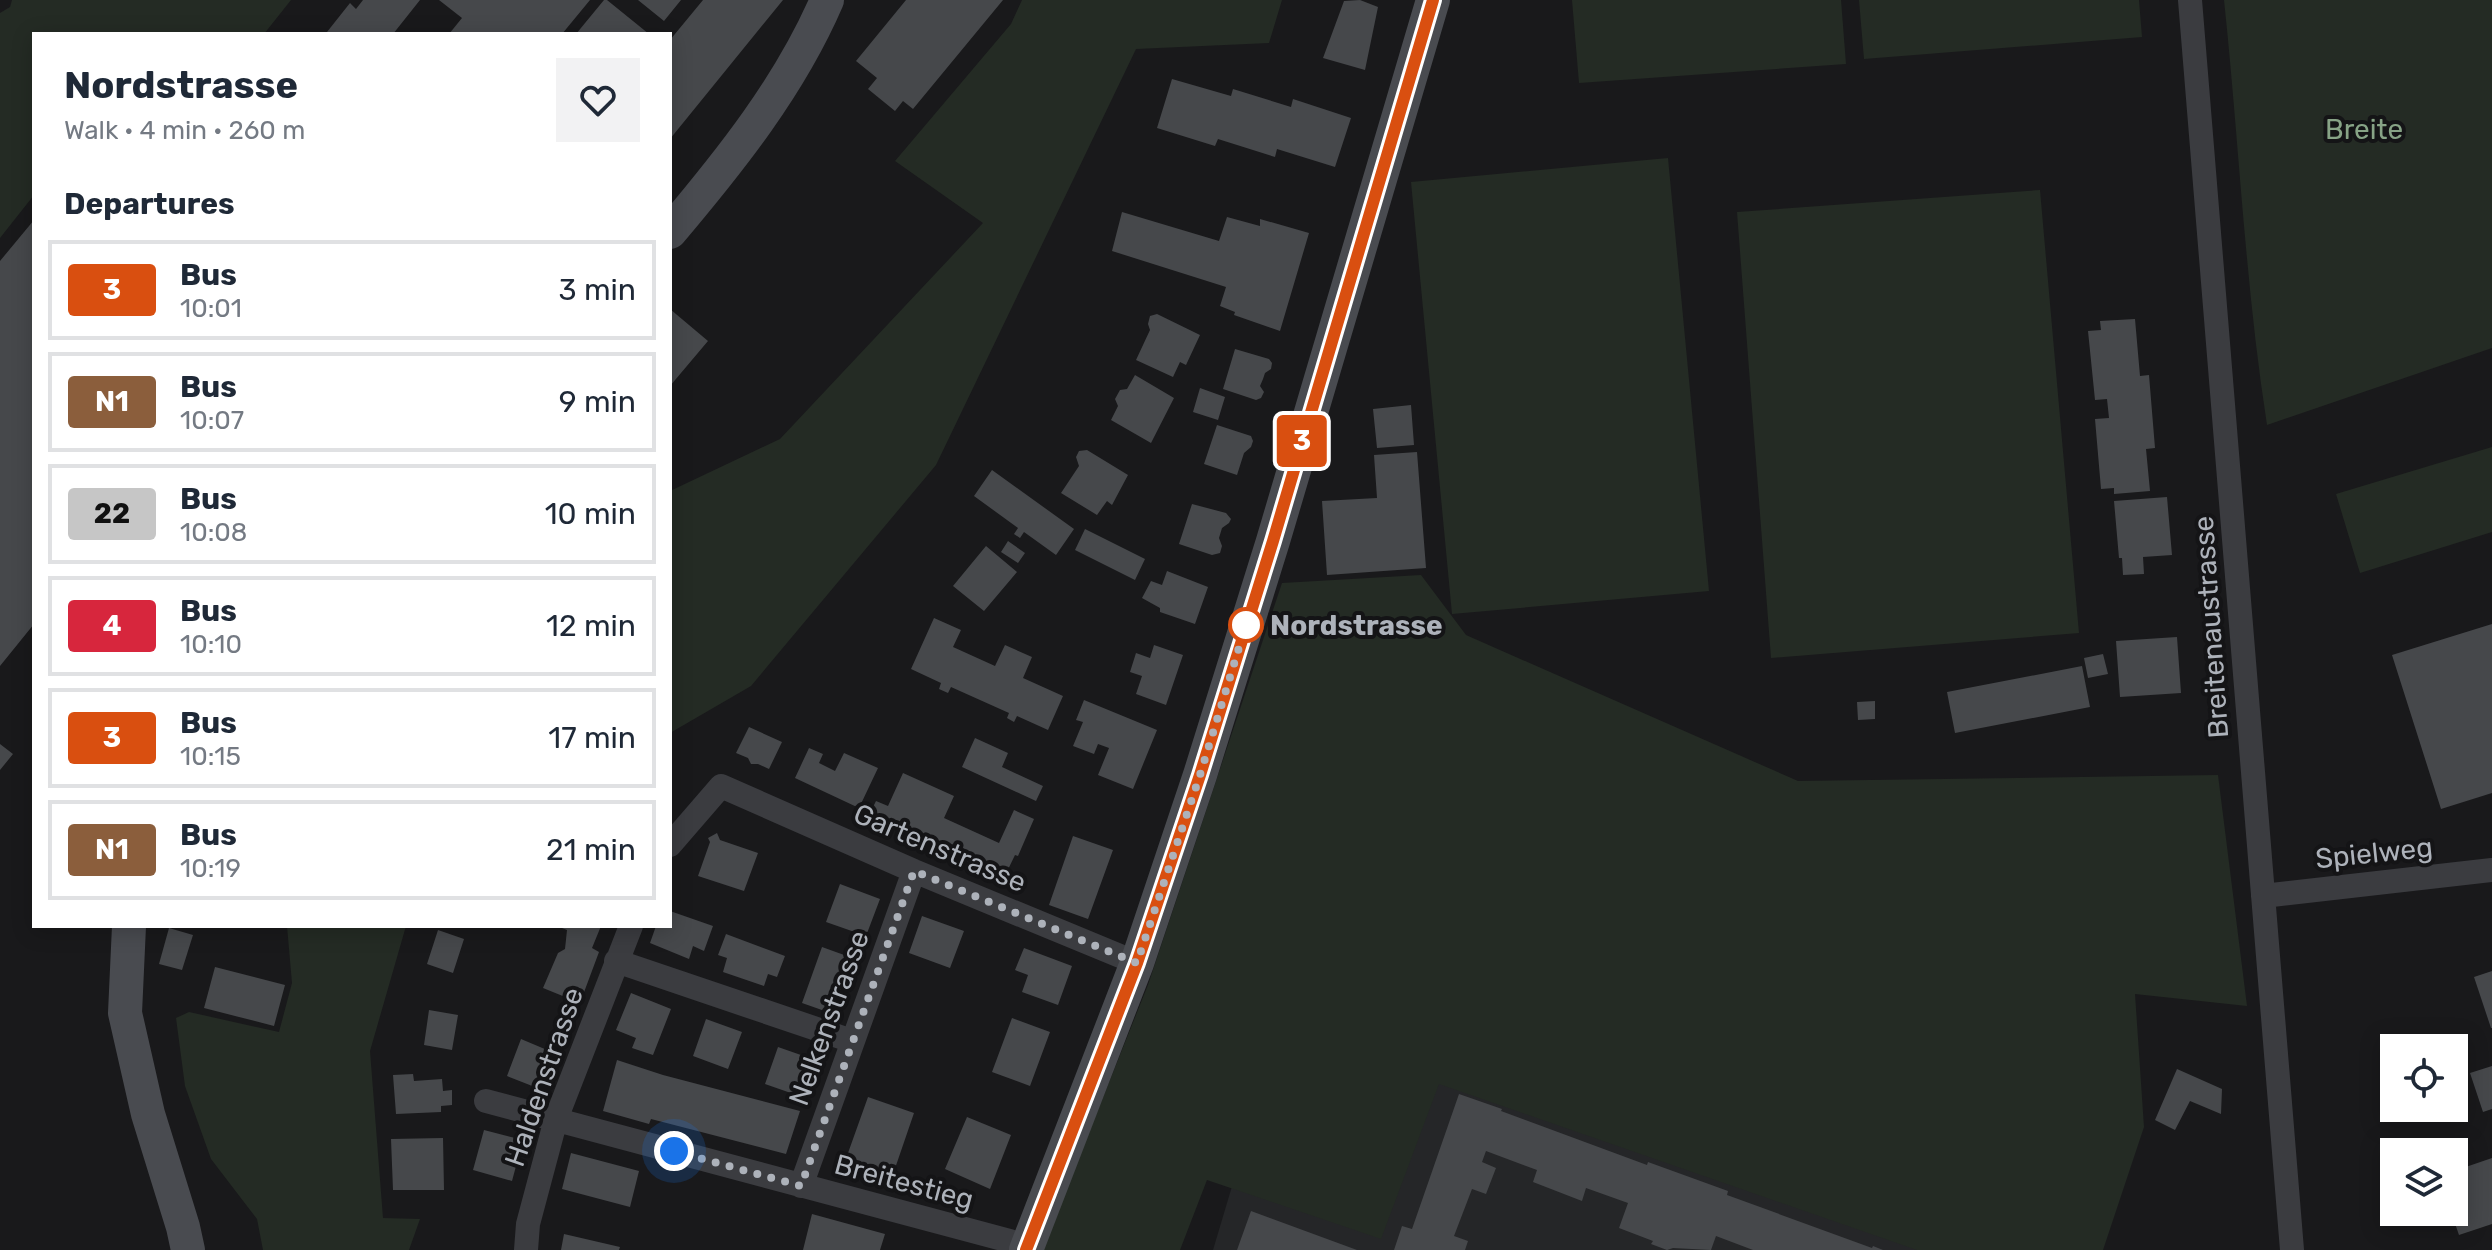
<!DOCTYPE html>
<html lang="en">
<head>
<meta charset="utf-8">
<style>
	:root { --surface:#fff; --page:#f2f2f3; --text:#1f2937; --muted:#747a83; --line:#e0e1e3 }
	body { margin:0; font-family:Rubik,sans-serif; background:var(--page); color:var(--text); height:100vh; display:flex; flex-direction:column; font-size:30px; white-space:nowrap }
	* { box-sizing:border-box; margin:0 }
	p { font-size:26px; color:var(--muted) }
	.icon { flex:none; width:44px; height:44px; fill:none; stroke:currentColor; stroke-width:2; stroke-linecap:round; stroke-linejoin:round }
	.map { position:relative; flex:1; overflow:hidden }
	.panel { position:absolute; left:32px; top:32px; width:640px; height:896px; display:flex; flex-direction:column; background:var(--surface); border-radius:0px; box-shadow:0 4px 20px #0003 }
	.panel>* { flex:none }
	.badge { padding:0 16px; border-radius:6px; font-size:28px; line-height:52px }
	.buttons { position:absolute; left:2380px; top:1034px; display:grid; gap:16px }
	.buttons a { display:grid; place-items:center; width:88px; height:88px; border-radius:0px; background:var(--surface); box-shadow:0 4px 20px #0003; font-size:40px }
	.you { position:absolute; width:40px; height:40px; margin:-20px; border:6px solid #fff; border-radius:50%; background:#1a73e8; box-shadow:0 0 0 12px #1a73e833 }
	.map>.badge { position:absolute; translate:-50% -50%; box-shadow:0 0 0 4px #fff }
	h2 { padding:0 32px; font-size:30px; line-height:72px }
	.round { display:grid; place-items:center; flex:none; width:84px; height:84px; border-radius:0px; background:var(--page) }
	.head { display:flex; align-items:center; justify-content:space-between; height:136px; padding:0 32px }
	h1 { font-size:38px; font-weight:700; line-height:60px }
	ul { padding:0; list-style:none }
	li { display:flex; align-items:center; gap:24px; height:100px; margin:0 16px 12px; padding:0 16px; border:4px solid var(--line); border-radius:0px }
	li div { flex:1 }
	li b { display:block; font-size:30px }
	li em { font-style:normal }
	li .badge { min-width:88px; font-weight:700; text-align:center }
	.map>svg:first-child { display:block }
	.built { fill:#252628 }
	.green { fill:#242b24 }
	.building { fill:#46484b }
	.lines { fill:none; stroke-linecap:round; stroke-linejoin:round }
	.street { stroke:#3b3c40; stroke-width:24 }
	.secondary { stroke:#494b50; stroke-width:34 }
	.line-casing { stroke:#fff; stroke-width:18 }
	.line { stroke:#d94f10; stroke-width:12 }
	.walk { stroke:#adb2ba; stroke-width:8; stroke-dasharray:0 14.4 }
	.stop-dot { fill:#fff; stroke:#d94f10; stroke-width:4 }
	.labels { text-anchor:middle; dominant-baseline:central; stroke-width:8; stroke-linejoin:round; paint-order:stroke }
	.park-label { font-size:28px; fill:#87a386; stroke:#141416 }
	.stop-label { font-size:28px; font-weight:bold; fill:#adb2ba; stroke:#141416; text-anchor:start }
	.street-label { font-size:28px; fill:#adb2ba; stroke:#141416 }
</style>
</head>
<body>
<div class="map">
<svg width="2492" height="1250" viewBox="0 0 2492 1250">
	<rect width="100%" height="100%" fill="#19191b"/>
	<path class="built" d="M 1411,990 L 1976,1250 L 1213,1250 L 1244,1146 Z"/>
	<path class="green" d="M 12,0 L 291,0 L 264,34 L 34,34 L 34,195 L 0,238 L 0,13 L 10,7 Z
		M 1022,0 L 1282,0 L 1269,43 L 1136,49 L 936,465 L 751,686 L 670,733 L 670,491 L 780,439 L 983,223 L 895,161 L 1011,24 Z
		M 1572,0 L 1841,0 L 1846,64 L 1579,83 Z
		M 1859,0 L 2139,0 L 2142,37 L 1864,59 Z
		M 2224,0 L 2492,0 L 2492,348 L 2267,425 C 2245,284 2239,141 2224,0 Z
		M 1668,158 L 1709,591 L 1452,614 L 1411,182 Z
		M 2040,190 L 2079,633 L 1771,658 L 1737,212 Z
		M 2492,447 L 2492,532 L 2360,573 L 2336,494 Z
		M 1421,575 L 1466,635 L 1798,781 L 2218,775 L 2247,1006 L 2135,994 L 2144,1127 L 2103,1250 L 1917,1250 L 1439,1084 L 1381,1239 L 1207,1180 L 1180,1250 L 1042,1250 L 1148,985 L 1282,583 Z
		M 287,926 L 406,926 L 370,1051 L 383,1218 L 420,1219 L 409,1250 L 263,1250 L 257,1219 L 211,1159 L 185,1086 L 176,1018 L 189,1012 L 279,1032 L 292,983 Z"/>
	<path class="building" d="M 363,0 L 420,0 L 393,34 L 329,34 L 327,32 L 350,3 L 356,9 Z
		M 439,0 L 590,0 L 562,34 L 449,34 L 462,18 Z
		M 604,0 L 607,0 L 649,34 L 576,34 Z
		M 638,0 L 681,0 L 664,21 Z
		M 703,0 L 783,0 L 670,139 L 670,40 Z
		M 906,0 L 1003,0 L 913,109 L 903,101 L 895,111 L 868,89 L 877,78 L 856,61 Z
		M 1360,0 L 1378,7 L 1365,70 L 1323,58 L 1344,1 Z
		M 1172,79 L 1231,96 L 1233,89 L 1291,107 L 1293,99 L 1351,118 L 1335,167 L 1277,149 L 1275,157 L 1218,139 L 1215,146 L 1157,128 Z
		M 1122,212 L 1219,241 L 1227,217 L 1260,226 L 1260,219 L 1309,233 L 1280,331 L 1234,315 L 1235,312 L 1220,306 L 1226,287 L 1112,251 Z
		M 34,220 L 34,624 L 0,666 L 0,261 Z
		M 670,309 L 708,341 L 670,386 Z
		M 1157,314 L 1200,335 L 1186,365 L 1180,362 L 1173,377 L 1136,360 L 1150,330 L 1148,324 L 1150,316 Z
		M 2135,319 L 2140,376 L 2149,375 L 2155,448 L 2146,449 L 2150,491 L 2114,494 L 2114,488 L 2101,489 L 2095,419 L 2109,418 L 2107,399 L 2095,400 L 2088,331 L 2101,330 L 2100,321 Z
		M 1235,349 L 1269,359 L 1272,363 L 1271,369 L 1265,373 L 1263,379 L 1260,386 L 1264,392 L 1261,398 L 1256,400 L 1223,389 Z
		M 1135,375 L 1174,398 L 1151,443 L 1111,420 L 1118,406 L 1115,399 L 1120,390 L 1127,389 Z
		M 1200,388 L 1225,397 L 1218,420 L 1193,412 Z
		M 1411,405 L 1414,445 L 1377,448 L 1373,409 Z
		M 1217,425 L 1251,436 L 1253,441 L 1251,447 L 1244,453 L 1237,475 L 1204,464 Z
		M 1087,450 L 1128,475 L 1112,505 L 1107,501 L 1097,515 L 1061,493 L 1079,466 L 1076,457 L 1079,451 Z
		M 1417,452 L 1426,568 L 1327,575 L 1322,501 L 1377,498 L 1374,455 Z
		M 992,470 L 1074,529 L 1056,555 L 1024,532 L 1020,538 L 1014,534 L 1018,528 L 974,496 Z
		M 2167,497 L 2172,555 L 2143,557 L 2144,574 L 2123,575 L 2122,558 L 2119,558 L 2114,501 Z
		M 1192,504 L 1226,513 L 1231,519 L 1229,523 L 1222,528 L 1219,538 L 1222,546 L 1220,553 L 1212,555 L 1179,544 Z
		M 1085,529 L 1145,559 L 1135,580 L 1075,550 Z
		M 1008,541 L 1025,553 L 1018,563 L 1001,552 Z
		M 986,546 L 1017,572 L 984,611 L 953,586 Z
		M 1167,571 L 1208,587 L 1195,624 L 1160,612 L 1160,608 L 1142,598 L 1151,581 L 1162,585 Z
		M 934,618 L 961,630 L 953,647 L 995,666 L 1005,645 L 1032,657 L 1023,678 L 1063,696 L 1048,730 L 1017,716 L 1014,722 L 1007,718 L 1009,713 L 951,687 L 948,693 L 939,689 L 941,683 L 911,669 Z
		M 2492,624 L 2492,793 L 2441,809 L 2392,655 Z
		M 2177,637 L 2181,693 L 2120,697 L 2116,641 Z
		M 1154,645 L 1183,655 L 1166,705 L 1136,694 L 1142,676 L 1130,672 L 1136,653 L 1150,658 Z
		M 2103,654 L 2108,674 L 2088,678 L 2084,658 Z
		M 2082,666 L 2090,707 L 1955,733 L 1947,692 Z
		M 1084,700 L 1157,730 L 1133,789 L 1098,775 L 1109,748 L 1098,744 L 1094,754 L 1073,746 L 1083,722 L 1076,720 Z
		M 1875,701 L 1875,719 L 1858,720 L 1857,702 Z
		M 749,727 L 782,742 L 769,769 L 758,764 L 751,764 L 748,758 L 736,753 Z
		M 975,738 L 1008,753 L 1002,767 L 1043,786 L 1036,801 L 962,767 Z
		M 0,744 L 13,754 L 0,770 Z
		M 809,748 L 823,754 L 819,763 L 835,771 L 844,753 L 878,768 L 859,808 L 795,778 Z
		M 903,773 L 954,796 L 944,818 L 999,843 L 1014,810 L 1034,819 L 1018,856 L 1015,855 L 1001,884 L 948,860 L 951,852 L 869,815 L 876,801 L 888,806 Z
		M 717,833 L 720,840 L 758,853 L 744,891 L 698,876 L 710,842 L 708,838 Z
		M 1073,836 L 1113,850 L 1088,919 L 1049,905 Z
		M 840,884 L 880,899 L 866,936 L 826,922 Z
		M 670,911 L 713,926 L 704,951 L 693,946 L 689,959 L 650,943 L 656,926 L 670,926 Z
		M 922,916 L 964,931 L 950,968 L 909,953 Z
		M 557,926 L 601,926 L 592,948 L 599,952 L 580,1003 L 543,988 L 558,953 L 565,949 L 567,930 Z
		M 169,928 L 193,935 L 182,970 L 159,964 Z
		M 438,930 L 464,939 L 453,973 L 427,964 Z
		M 726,934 L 785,956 L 777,977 L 768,974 L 764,986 L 723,972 L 727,958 L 718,955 Z
		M 822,947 L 858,960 L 839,1016 L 802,1003 Z
		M 1024,948 L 1072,966 L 1058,1005 L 1022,992 L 1028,975 L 1015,970 Z
		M 215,967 L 285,985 L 274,1026 L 204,1008 Z
		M 2492,971 L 2492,1028 L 2491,1028 L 2474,977 Z
		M 631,993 L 671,1009 L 653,1055 L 632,1048 L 636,1038 L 616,1030 Z
		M 429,1010 L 458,1015 L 452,1050 L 424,1045 Z
		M 1012,1018 L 1050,1032 L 1030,1086 L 992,1072 Z
		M 706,1019 L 742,1032 L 728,1069 L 693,1056 Z
		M 521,1039 L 559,1055 L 545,1091 L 507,1076 Z
		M 778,1047 L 821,1062 L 808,1099 L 765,1084 Z
		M 617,1060 L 663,1075 L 800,1111 L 786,1154 L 651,1119 L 649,1124 L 603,1111 Z
		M 2492,1066 L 2492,1109 L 2483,1112 L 2470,1073 Z
		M 2177,1069 L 2222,1089 L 2221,1114 L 2190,1101 L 2175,1130 L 2155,1120 Z
		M 413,1074 L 414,1081 L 442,1079 L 443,1091 L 452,1090 L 452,1105 L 441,1106 L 441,1112 L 396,1114 L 393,1075 Z
		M 1459,1094 L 1502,1109 L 1501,1111 L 1647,1165 L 1648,1162 L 1728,1191 L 1727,1195 L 1872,1248 L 1873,1246 L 1883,1250 L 1753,1250 L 1716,1236 L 1711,1250 L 1673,1248 L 1667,1250 L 1651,1244 L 1653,1241 L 1619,1228 L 1628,1203 L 1586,1188 L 1582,1201 L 1533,1182 L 1537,1170 L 1486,1151 L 1482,1162 L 1496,1168 L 1486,1194 L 1472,1189 L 1454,1236 L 1468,1241 L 1465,1250 L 1394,1250 L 1402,1226 L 1412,1229 Z
		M 868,1097 L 914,1113 L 890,1183 L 843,1167 Z
		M 967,1117 L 1011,1135 L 990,1189 L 945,1169 Z
		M 484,1130 L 523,1140 L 512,1181 L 473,1170 Z
		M 443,1138 L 444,1190 L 393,1190 L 391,1139 Z
		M 571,1153 L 639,1171 L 630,1207 L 562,1189 Z
		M 2492,1158 L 2492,1224 L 2459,1235 L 2451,1212 L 2454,1212 L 2454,1171 Z
		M 2394,1195 L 2394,1212 L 2431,1213 L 2390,1226 L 2381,1200 Z
		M 1251,1211 L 1357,1250 L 1237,1250 Z
		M 812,1214 L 885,1234 L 880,1250 L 803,1250 Z
		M 564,1234 L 620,1247 L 619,1250 L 561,1250 Z"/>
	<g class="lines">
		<path class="street" d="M 2190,0 L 2292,1250
			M 670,845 L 721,786 L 914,871 L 1137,963
			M 2263,896 L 2492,870
			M 616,961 L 852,1041
			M 486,1101 L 1010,1241 L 1027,1248
			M 801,1186 L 914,871
			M 526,1250 L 528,1224 L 556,1119 L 631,926"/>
		<path class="secondary" d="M 670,232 C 730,161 790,86 827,0
			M 129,926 L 125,1013 L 148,1114 L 183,1227 L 188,1250
			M 1026,1250 L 1137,963 L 1200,775 L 1273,541 L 1433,0"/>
	</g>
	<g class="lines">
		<g class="line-casing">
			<path id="line" d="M 1026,1250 L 1137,963 L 1200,775 L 1273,541 L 1433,0"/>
		</g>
		<use href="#line" class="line"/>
		<path class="walk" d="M 674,1151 L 801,1186 L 914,871 L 1137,963 L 1200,775 L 1246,625"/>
	</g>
	<circle class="stop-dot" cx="1246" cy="625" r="16"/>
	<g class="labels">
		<g class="park-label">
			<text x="2364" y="129">Breite</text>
		</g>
		<g class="stop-label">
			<text x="1270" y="625">Nordstrasse</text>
		</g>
		<g class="street-label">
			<text transform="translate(2211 627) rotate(-94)">Breitenaustrasse</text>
			<text transform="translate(940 848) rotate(23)">Gartenstrasse</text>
			<text transform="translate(2374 853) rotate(-6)">Spielweg</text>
			<text transform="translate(829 1018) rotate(-70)">Nelkenstrasse</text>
			<text transform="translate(544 1077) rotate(-71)">Haldenstrasse</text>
			<text transform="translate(904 1182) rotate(15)">Breitestieg</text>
		</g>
	</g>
</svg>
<div class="buttons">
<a><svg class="icon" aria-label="locate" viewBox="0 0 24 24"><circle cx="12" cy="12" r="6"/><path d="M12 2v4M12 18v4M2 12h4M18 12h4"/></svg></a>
<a><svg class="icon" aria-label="layers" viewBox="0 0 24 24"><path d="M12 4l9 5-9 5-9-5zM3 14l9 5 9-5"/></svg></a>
</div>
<div class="you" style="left:674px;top:1151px"></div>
<b class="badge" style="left:1302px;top:441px;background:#d94f10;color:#fff">3</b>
<section class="panel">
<div class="head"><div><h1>Nordstrasse</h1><p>Walk · 4 min · 260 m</p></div><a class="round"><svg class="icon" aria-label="heart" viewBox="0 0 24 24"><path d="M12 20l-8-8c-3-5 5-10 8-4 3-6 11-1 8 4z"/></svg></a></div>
<h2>Departures</h2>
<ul>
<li><span class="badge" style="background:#d94f10;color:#fff">3</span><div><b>Bus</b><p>10:01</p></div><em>3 min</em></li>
<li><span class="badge" style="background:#8b5e3c;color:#fff">N1</span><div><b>Bus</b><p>10:07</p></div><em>9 min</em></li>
<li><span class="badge" style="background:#c6c6c6;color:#111">22</span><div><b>Bus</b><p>10:08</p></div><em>10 min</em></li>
<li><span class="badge" style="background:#d7263d;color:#fff">4</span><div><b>Bus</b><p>10:10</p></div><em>12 min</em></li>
<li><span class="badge" style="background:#d94f10;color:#fff">3</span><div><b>Bus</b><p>10:15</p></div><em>17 min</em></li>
<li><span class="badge" style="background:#8b5e3c;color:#fff">N1</span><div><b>Bus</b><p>10:19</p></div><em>21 min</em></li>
</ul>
</section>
</div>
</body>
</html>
